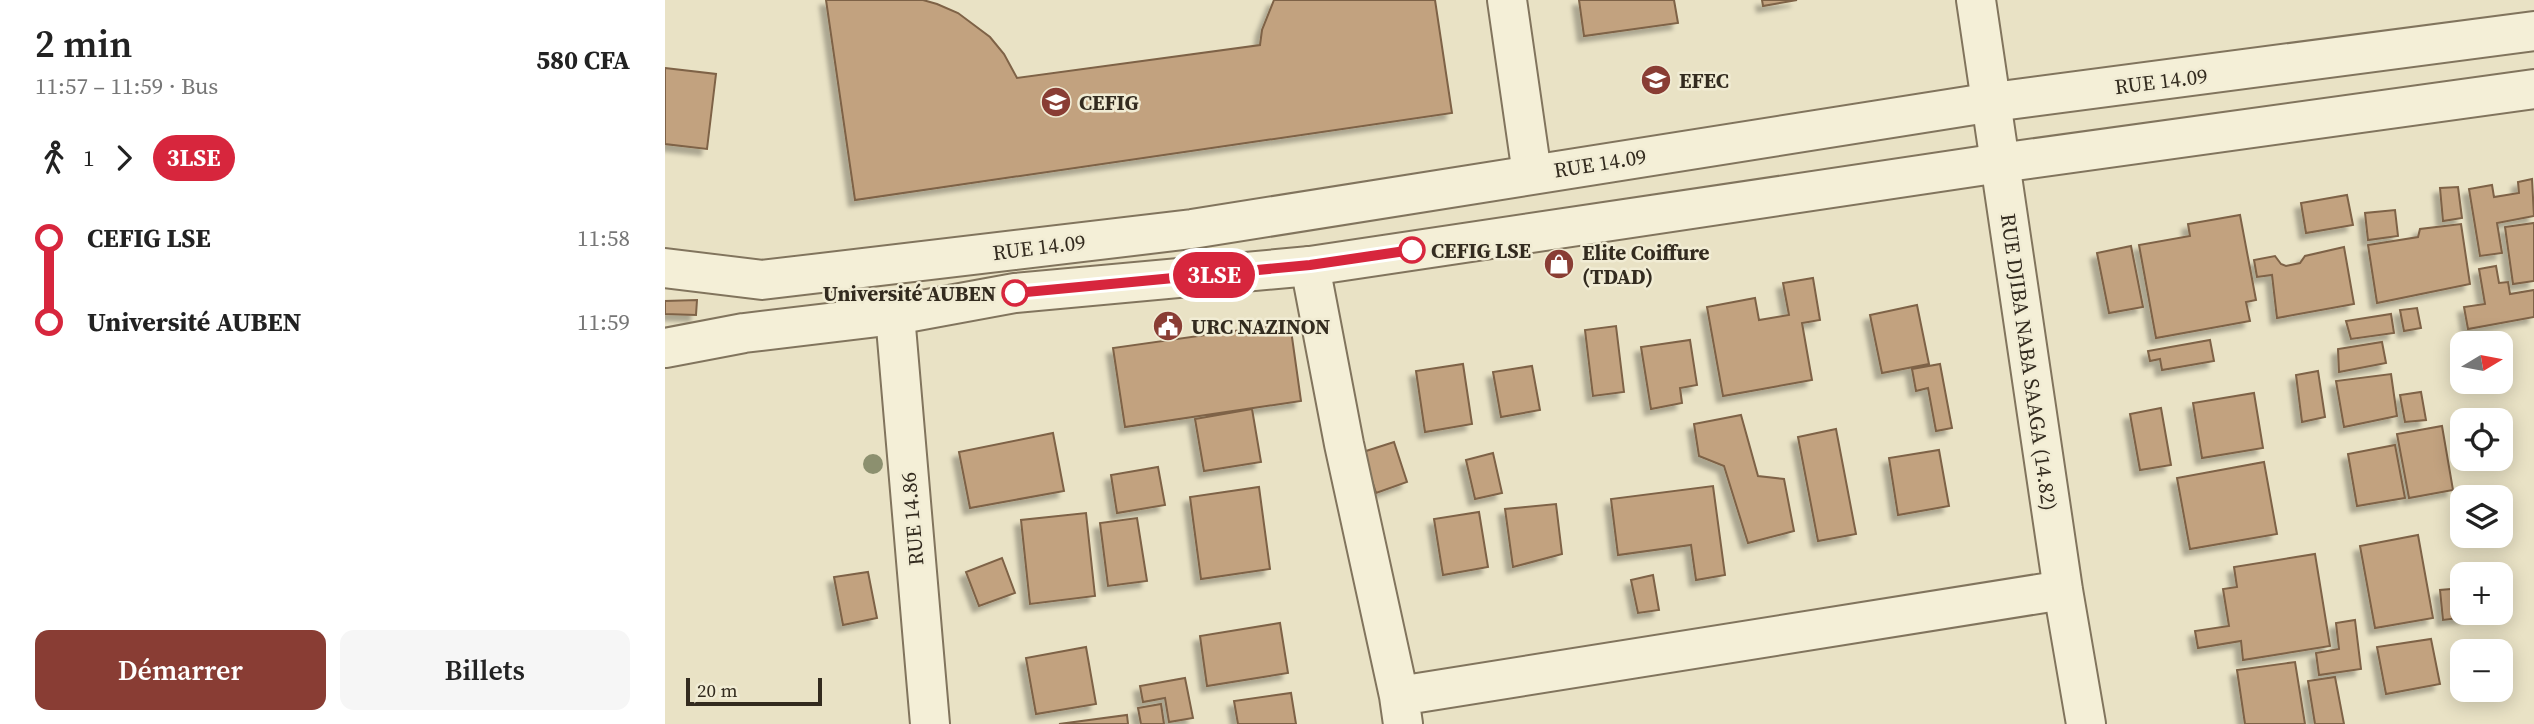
<!DOCTYPE html>
<html lang="fr">
<head>
<meta charset="utf-8">
<style>
	:root { --surface:#fff; --page:#f6f6f6; --text:#222; --muted:#767676; --accent:#893d34 }
	body { margin:0; font-family:"Source Serif 4",serif; background:var(--page); color:var(--text); height:100vh; display:flex; flex-direction:column; font-size:26px; white-space:nowrap }
	* { box-sizing:border-box; margin:0 }
	p { font-size:23px; color:var(--muted) }
	.icon { flex:none; width:38px; height:38px; fill:none; stroke:currentColor; stroke-width:2; stroke-linecap:round; stroke-linejoin:round }
	.map { position:relative; flex:1; overflow:hidden }
	.side { display:flex; flex-direction:column; background:var(--surface); width:665px }
	.side>* { flex:none }
	.badge { padding:0 14px; border-radius:23px; font-size:24px; line-height:46px }
	.needle { width:46px; rotate:80deg }
	.fabs { position:absolute; left:1785px; top:331px; display:grid; gap:14px }
	.fabs a { display:grid; place-items:center; width:63px; height:63px; border-radius:14px; background:var(--surface); box-shadow:0 4px 18px #0003; font-size:35px }
	.scale { position:absolute; left:21px; bottom:18px; width:136px; box-sizing:border-box; padding-left:7px; border:4px solid #332b1f; border-top:0; font-size:19px; line-height:24px; white-space:nowrap; color:#332b1f; -webkit-text-stroke:5px #f1ecd4; paint-order:stroke }
	.map>.badge { position:absolute; translate:-50% -50%; box-shadow:0 0 0 4px #fff }
	.legs { display:flex; align-items:center; gap:10px; height:77px; padding:0 35px; font-size:23px }
	.legs p { margin-inline-start:auto }
	.summary { display:flex; align-items:center; justify-content:space-between; height:119px; padding:0 35px }
	h1 { font-size:38px; font-weight:600; line-height:52px }
	.cta { display:flex; gap:14px; margin-top:auto; padding:14px 35px }
	.cta a { flex:1; height:80px; border-radius:14px; background:var(--accent); color:#fff; font-size:28px; font-weight:600; line-height:80px; text-align:center }
	.cta a+a { background:var(--page); color:var(--text) }
	ul { padding:0 35px; list-style:none }
	li { display:flex; align-items:center; gap:24px; height:84px; font-size:26px }
	li i { display:grid; place-items:center; width:10px; height:100%; margin:0 9px; background:currentColor }
	li i::after { content:''; width:18px; height:18px; margin:-9px; border:5px solid; border-radius:50%; background:var(--surface) }
	li p { margin-inline-start:auto }
	li:first-child i { background:linear-gradient(#0000 50%,currentColor 0) }
	li:last-child i { background:linear-gradient(currentColor 50%,#0000 0) }
	main { display:flex; flex:1; min-height:0 }
	.map>svg:first-child { display:block }
	.building { fill:#c2a27f; stroke:#7e6246; stroke-width:2; filter:url(#shadow) }
	.lines { fill:none; stroke-linecap:round; stroke-linejoin:round }
	.minor-casing { stroke:#81745d; stroke-width:42 }
	.tertiary-casing { stroke:#81745d; stroke-width:42 }
	.minor { stroke:#f4efd7; stroke-width:38 }
	.tertiary { stroke:#f4efd7; stroke-width:38 }
	.tree { fill:#8c906f }
	.line-1-casing { stroke:#fff; stroke-width:16 }
	.line-1 { stroke:#d7263d; stroke-width:10 }
	.stop-1-dot { fill:#fff; stroke:#d7263d; stroke-width:3.5 }
	.labels { text-anchor:middle; dominant-baseline:central; stroke-width:5; stroke-linejoin:round; paint-order:stroke }
	.poi-label { font-size:21px; font-weight:bold; fill:#332b1f; stroke:#f1ecd4; text-anchor:start }
	.street-label { font-size:21px; fill:#332b1f; stroke:#f1ecd4 }
	.stop-label { font-size:21px; font-weight:bold; fill:#332b1f; stroke:#f1ecd4; text-anchor:start }
</style>
</head>
<body>
<main>
<section class="side">
<div class="summary"><div><h1>2 min</h1><p>11:57 – 11:59 · Bus</p></div><b>580 CFA</b></div>
<div class="legs"><svg class="icon" aria-label="walk" viewBox="0 0 24 24"><circle cx="13" cy="4" r="2"/><path d="M13 8l-2 6 4 7M11 14l-3 7M7 12l3-4h3l4 4"/></svg>1<svg class="icon" aria-label="forward" viewBox="0 0 24 24"><path d="M9 5l7 7-7 7"/></svg><b class="badge" style="background:#d7263d;color:#fff">3LSE</b></div>
<ul>
<li><i style="color:#d7263d"></i><b>CEFIG LSE</b><p>11:58</p></li>
<li><i style="color:#d7263d"></i><b>Université AUBEN</b><p>11:59</p></li>
</ul>
<div class="cta"><a>Démarrer</a><a>Billets</a></div>
</section>
<div class="map">
<svg width="1869" height="724" viewBox="0 0 1869 724">
	<defs>
		<filter id="shadow"><feDropShadow dx="-6" dy="6" stdDeviation="2" flood-color="#0004"/></filter>
	</defs>
	<rect width="100%" height="100%" fill="#e9e2c5"/>
	<path class="building" d="M 161,0 L 258,0 L 272,4 L 293,13 L 325,37 L 339,54 L 352,78 L 595,45 L 597,30 L 609,0 L 770,0 L 787,113 L 190,200 Z
		M 914,0 L 1009,0 L 1013,23 L 919,36 Z
		M 1097,0 L 1132,0 L 1098,6 Z
		M 0,68 L 51,74 L 42,149 L 0,144 Z
		M 1867,179 L 1869,216 L 1832,223 L 1837,253 L 1815,256 L 1804,189 L 1827,185 L 1829,197 L 1854,193 L 1853,182 Z
		M 1793,187 L 1797,218 L 1778,221 L 1775,188 Z
		M 1682,195 L 1688,225 L 1641,233 L 1636,203 Z
		M 1730,210 L 1733,236 L 1703,240 L 1700,213 Z
		M 1575,215 L 1591,300 L 1581,302 L 1585,321 L 1491,338 L 1474,245 L 1525,236 L 1523,224 Z
		M 1869,223 L 1869,281 L 1848,284 L 1840,227 Z
		M 1796,224 L 1805,284 L 1712,303 L 1703,245 L 1753,237 L 1755,229 Z
		M 1466,246 L 1478,307 L 1444,313 L 1432,253 Z
		M 1679,247 L 1689,304 L 1612,318 L 1607,275 L 1592,277 L 1589,260 L 1610,256 L 1616,264 L 1621,266 L 1635,263 L 1640,256 Z
		M 1831,266 L 1834,283 L 1843,282 L 1845,294 L 1869,290 L 1869,317 L 1803,329 L 1799,307 L 1820,304 L 1814,269 Z
		M 1148,278 L 1155,320 L 1137,323 L 1147,380 L 1058,396 L 1042,307 L 1090,298 L 1094,320 L 1124,315 L 1118,283 Z
		M 32,300 L 31,315 L 0,314 L 0,301 Z
		M 1252,305 L 1264,364 L 1217,373 L 1205,315 Z
		M 1752,308 L 1756,328 L 1739,331 L 1735,310 Z
		M 1726,314 L 1729,333 L 1686,339 L 1681,321 Z
		M 625,323 L 636,401 L 460,427 L 448,348 Z
		M 951,326 L 959,392 L 928,396 L 920,330 Z
		M 1025,340 L 1032,385 L 1015,388 L 1017,403 L 986,409 L 976,347 Z
		M 1545,340 L 1549,361 L 1497,370 L 1495,359 L 1485,361 L 1483,351 Z
		M 1717,342 L 1721,363 L 1674,372 L 1673,349 Z
		M 798,364 L 807,424 L 760,432 L 751,371 Z
		M 1275,364 L 1287,428 L 1271,431 L 1263,388 L 1251,391 L 1247,369 Z
		M 867,366 L 875,410 L 836,417 L 828,372 Z
		M 1653,371 L 1660,417 L 1637,422 L 1631,375 Z
		M 1726,374 L 1732,416 L 1679,427 L 1671,381 Z
		M 1756,392 L 1761,420 L 1740,422 L 1735,395 Z
		M 1589,393 L 1598,448 L 1537,458 L 1528,403 Z
		M 1496,408 L 1506,465 L 1475,470 L 1465,414 Z
		M 587,409 L 596,462 L 539,471 L 530,419 Z
		M 1076,415 L 1093,476 L 1119,479 L 1129,531 L 1083,543 L 1059,466 L 1034,456 L 1029,424 Z
		M 1777,426 L 1788,490 L 1744,498 L 1732,434 Z
		M 1171,429 L 1191,534 L 1153,541 L 1133,437 Z
		M 388,433 L 399,491 L 305,508 L 294,452 Z
		M 729,442 L 742,482 L 711,493 L 698,452 Z
		M 1730,445 L 1740,498 L 1692,506 L 1683,454 Z
		M 1274,450 L 1284,506 L 1233,515 L 1224,458 Z
		M 828,453 L 837,493 L 810,499 L 801,460 Z
		M 1599,462 L 1612,534 L 1525,549 L 1512,478 Z
		M 493,467 L 500,505 L 452,513 L 446,475 Z
		M 1048,486 L 1060,575 L 1031,580 L 1026,545 L 953,555 L 946,499 Z
		M 594,487 L 605,569 L 536,579 L 525,497 Z
		M 891,504 L 897,554 L 848,567 L 840,509 Z
		M 814,512 L 823,567 L 778,575 L 769,519 Z
		M 421,513 L 430,596 L 365,604 L 356,520 Z
		M 472,518 L 482,581 L 443,586 L 435,523 Z
		M 1753,535 L 1768,618 L 1710,628 L 1695,546 Z
		M 1650,554 L 1665,646 L 1578,660 L 1576,641 L 1533,648 L 1530,631 L 1564,626 L 1558,589 L 1572,587 L 1569,567 Z
		M 337,558 L 350,593 L 314,606 L 301,572 Z
		M 203,572 L 212,618 L 178,625 L 169,577 Z
		M 988,575 L 994,610 L 973,613 L 966,580 Z
		M 1797,588 L 1797,612 L 1802,612 L 1802,617 L 1778,620 L 1775,590 Z
		M 1690,620 L 1696,669 L 1654,675 L 1651,653 L 1674,649 L 1671,623 Z
		M 615,623 L 623,673 L 542,686 L 535,636 Z
		M 1766,639 L 1775,684 L 1721,694 L 1712,647 Z
		M 421,647 L 431,704 L 371,714 L 361,658 Z
		M 1630,662 L 1640,724 L 1580,724 L 1572,670 Z
		M 1670,677 L 1679,724 L 1650,724 L 1643,681 Z
		M 520,678 L 528,718 L 504,722 L 500,698 L 478,702 L 475,686 Z
		M 626,693 L 631,724 L 573,724 L 569,701 Z
		M 496,704 L 499,724 L 476,724 L 473,708 Z
		M 462,715 L 463,724 L 394,724 Z"/>
	<g class="lines">
		<g class="minor-casing">
			<path id="minor" d="M 842,0 L 867,174
				M 1311,0 L 1398,590 L 1421,724
				M 645,266 L 679,444 L 734,696 L 738,724
				M 230,315 L 265,724
				M 734,696 L 1398,590"/>
		</g>
		<g class="tertiary-casing">
			<path id="tertiary" d="M 0,268 L 97,280 L 527,229 L 1328,102 L 1869,31
				M 0,348 L 79,333 L 230,315 L 350,293 L 645,266 L 1335,163 L 1869,89"/>
		</g>
		<use href="#minor" class="minor"/>
		<use href="#tertiary" class="tertiary"/>
	</g>
	<circle class="tree" cx="208" cy="464" r="10"/>
	<g class="lines">
		<g class="line-1-casing">
			<path id="line-1" d="M 350,293 L 645,265 L 747,250"/>
		</g>
		<use href="#line-1" class="line-1"/>
	</g>
	<defs>
		<g id="school-disc" transform="scale(1.575)"><circle r="9.5" fill="#893d34" stroke="#f1ecd4"/><path d="M0-5L7-2L0 1L-7-2ZM-4 1L0 2.5L4 1V4Q0 6-4 4Z" fill="#fff"/></g>
		<g id="shop-disc" transform="scale(1.575)"><circle r="9.5" fill="#893d34" stroke="#f1ecd4"/><path d="M-5-2.5h2.3a2.7 3.5 0 0 1 5.4 0H5L5.5 6h-11ZM-1.5-2.5h3a1.5 2.3 0 0 0-3 0Z" fill="#fff"/></g>
		<g id="civic-disc" transform="scale(1.575)"><circle r="9.5" fill="#893d34" stroke="#f1ecd4"/><path d="M-.6-6.5H3V-4.5H.6V-3L4-1V1h2V6H-6V1h2V-1L-.6-3ZM-1.2 2.5V6h2.4V2.5Z" fill="#fff"/></g>
	</defs>
	<g fill-rule="evenodd">
		<use href="#school-disc" x="991" y="80"/>
		<use href="#school-disc" x="391" y="102"/>
		<use href="#shop-disc" x="894" y="264"/>
		<use href="#civic-disc" x="503" y="326"/>
	</g>
	<g class="stop-1-dot">
		<circle cx="747" cy="250" r="12"/>
		<circle cx="350" cy="293" r="12"/>
	</g>
	<g class="labels">
		<g class="poi-label">
			<text x="1014" y="80">EFEC</text>
			<text x="414" y="102">CEFIG</text>
			<text x="917" y="252">Elite Coiffure<tspan x="917" dy="24">(TDAD)</tspan></text>
			<text x="526" y="326">URC NAZINON</text>
		</g>
		<g class="street-label">
			<text transform="translate(1496 81) rotate(-7)">RUE 14.09</text>
			<text transform="translate(935 163) rotate(-9)">RUE 14.09</text>
			<text transform="translate(374 247) rotate(-7)">RUE 14.09</text>
			<text transform="translate(1364 362) rotate(82)">RUE DJIBA NABA SAAGA (14.82)</text>
			<text transform="translate(247 519) rotate(-95)">RUE 14.86</text>
		</g>
		<g class="stop-label">
			<text x="766" y="250">CEFIG LSE</text>
			<text x="331" y="293" text-anchor="end">Université AUBEN</text>
		</g>
	</g>
</svg>
<div class="fabs">
<a><svg class="needle" viewBox="-14 -14 28 28"><path d="M0-13l5 13h-10z" fill="#e53935"/><path d="M0 13l5-13h-10z" fill="#767676"/></svg></a>
<a><svg class="icon" aria-label="locate" viewBox="0 0 24 24"><circle cx="12" cy="12" r="6"/><path d="M12 2v4M12 18v4M2 12h4M18 12h4"/></svg></a>
<a><svg class="icon" aria-label="layers" viewBox="0 0 24 24"><path d="M12 4l9 5-9 5-9-5zM3 14l9 5 9-5"/></svg></a>
<a>+</a>
<a>−</a>
</div>
<div class="scale">20 m</div>
<b class="badge" style="left:549px;top:275px;background:#d7263d;color:#fff">3LSE</b>
</div>
</main>
</body>
</html>
